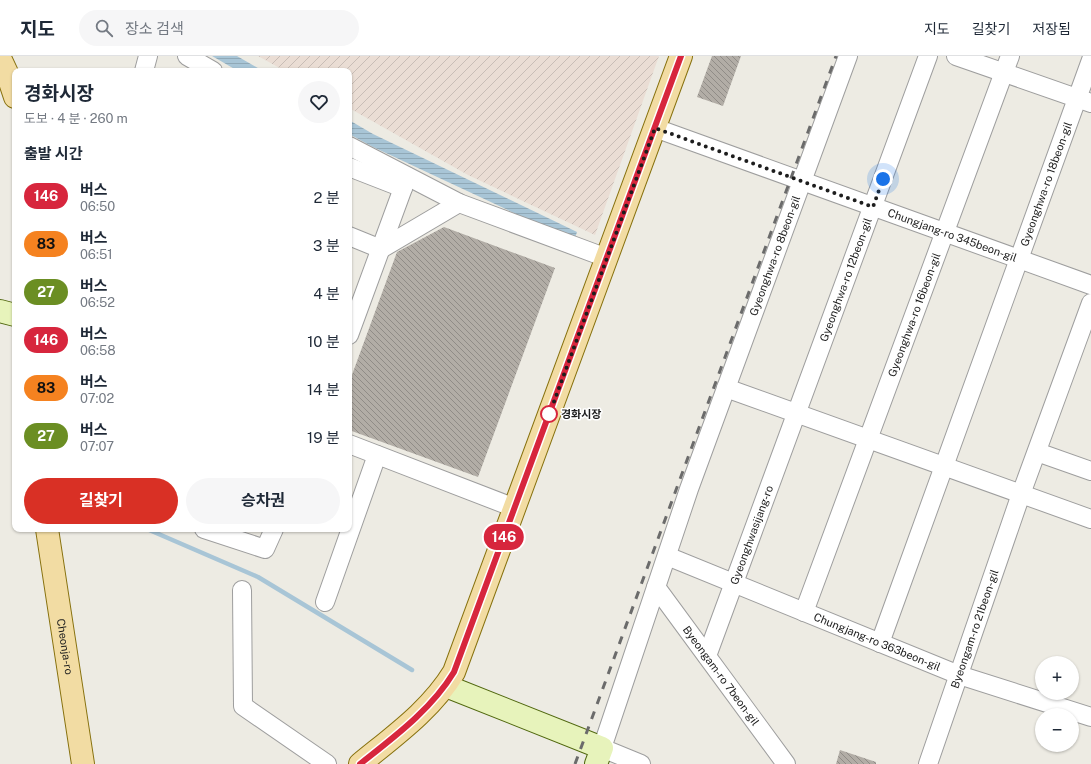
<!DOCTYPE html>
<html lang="ko">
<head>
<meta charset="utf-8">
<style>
	:root { --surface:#fff; --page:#f6f6f7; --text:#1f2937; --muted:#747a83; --line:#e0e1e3; --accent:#d93025 }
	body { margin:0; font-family:"Public Sans","Noto Sans KR",sans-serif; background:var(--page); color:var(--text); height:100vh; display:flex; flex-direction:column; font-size:15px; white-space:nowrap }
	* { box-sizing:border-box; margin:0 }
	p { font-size:13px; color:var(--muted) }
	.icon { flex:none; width:22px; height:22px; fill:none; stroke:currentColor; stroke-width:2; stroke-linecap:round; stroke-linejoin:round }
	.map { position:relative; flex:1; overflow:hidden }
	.side { position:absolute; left:12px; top:12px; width:340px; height:464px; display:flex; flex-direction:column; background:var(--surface); border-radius:8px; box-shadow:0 1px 3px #0004 }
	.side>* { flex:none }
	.badge { padding:0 8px; border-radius:13px; font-size:14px; line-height:26px }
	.controls { position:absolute; left:1035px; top:600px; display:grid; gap:8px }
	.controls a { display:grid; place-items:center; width:44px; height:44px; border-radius:50%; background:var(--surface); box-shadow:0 1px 3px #0004; font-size:20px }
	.you { position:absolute; width:20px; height:20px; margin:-10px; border:3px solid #fff; border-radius:50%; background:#1a73e8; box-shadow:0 0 0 6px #1a73e833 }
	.map>.badge { position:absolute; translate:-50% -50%; box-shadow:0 0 0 2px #fff }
	h2 { padding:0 12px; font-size:15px; line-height:36px }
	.round { display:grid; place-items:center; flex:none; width:42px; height:42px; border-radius:21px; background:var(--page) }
	.head { display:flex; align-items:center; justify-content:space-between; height:68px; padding:0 12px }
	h1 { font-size:19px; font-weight:700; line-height:30px }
	.cta { display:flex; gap:8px; margin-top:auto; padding:8px 12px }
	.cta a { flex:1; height:46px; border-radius:24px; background:var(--accent); color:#fff; font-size:16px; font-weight:700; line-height:46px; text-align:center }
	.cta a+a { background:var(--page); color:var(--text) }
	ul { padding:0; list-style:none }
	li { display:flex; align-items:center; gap:12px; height:48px; padding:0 12px }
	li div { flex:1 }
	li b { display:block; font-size:15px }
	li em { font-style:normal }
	li .badge { min-width:44px; font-weight:700; text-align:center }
	header { display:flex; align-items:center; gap:24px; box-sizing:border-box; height:56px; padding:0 20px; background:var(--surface); border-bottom:1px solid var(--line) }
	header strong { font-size:19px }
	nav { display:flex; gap:22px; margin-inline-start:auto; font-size:14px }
	.search { width:280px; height:36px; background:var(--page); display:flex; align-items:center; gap:10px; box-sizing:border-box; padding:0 14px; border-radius:22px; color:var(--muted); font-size:15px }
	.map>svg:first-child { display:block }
	.military { fill:url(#military-furrows) }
	.water { fill:url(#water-rules) }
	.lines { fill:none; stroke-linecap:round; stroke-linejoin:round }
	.stream { stroke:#a8c5d6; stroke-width:4.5 }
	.building { fill:url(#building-back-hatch) }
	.street-casing { stroke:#9e9e9e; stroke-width:20 }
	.secondary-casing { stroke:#51680f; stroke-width:24 }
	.primary-casing { stroke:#87710e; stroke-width:24 }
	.street { stroke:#fff; stroke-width:18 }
	.secondary { stroke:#e7f3bb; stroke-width:22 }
	.primary { stroke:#f2dca3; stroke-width:22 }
	.rail { stroke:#6b6b6b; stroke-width:3; stroke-dasharray:8 8; stroke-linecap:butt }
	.line-casing { stroke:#fff; stroke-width:9 }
	.line { stroke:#d7263d; stroke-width:6 }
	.walk { stroke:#1d1d1d; stroke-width:4; stroke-dasharray:0 7.2 }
	.stop-dot { fill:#fff; stroke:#d7263d; stroke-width:2 }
	.labels { text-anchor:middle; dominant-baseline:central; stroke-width:3; stroke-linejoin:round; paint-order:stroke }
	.street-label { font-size:11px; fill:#1d1d1d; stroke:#fff }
	.stop-label { font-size:11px; font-weight:bold; fill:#1d1d1d; stroke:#fff; text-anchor:start }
</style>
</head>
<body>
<header>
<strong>지도</strong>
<div class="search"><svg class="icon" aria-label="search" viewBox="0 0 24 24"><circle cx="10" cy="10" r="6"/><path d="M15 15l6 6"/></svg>장소 검색</div>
<nav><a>지도</a><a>길찾기</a><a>저장됨</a></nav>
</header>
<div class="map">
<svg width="1091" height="708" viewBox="0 0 1091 708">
	<defs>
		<pattern id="military-furrows" width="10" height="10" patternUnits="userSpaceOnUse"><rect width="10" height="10" fill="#eaddd4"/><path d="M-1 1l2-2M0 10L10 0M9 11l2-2" fill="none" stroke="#c8bdb6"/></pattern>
		<pattern id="water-rules" width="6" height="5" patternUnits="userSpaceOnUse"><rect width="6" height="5" fill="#a8c5d6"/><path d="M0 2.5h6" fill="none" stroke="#90a9b7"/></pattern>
		<pattern id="building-back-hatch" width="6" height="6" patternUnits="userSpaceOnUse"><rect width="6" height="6" fill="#b2ada6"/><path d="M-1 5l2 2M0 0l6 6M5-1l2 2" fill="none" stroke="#908c87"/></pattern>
	</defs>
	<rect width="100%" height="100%" fill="#edebe3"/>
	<path class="military" d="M 258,0 L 659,0 L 595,179 L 468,119 L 349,52 L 349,15 L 285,15 Z"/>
	<path class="water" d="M 212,0 L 237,0 L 263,15 L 238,15 Z
		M 349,64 L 373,78 L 577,176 L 574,185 L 373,91 L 349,78 Z"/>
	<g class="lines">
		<path class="stream" d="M 147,473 L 258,521 L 412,614"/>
	</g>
	<path class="building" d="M 712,0 L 741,0 L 723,50 L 697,41 Z
		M 444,171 L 555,212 L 478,421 L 349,374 L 349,327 L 397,196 Z
		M 840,694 L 876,706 L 876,708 L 836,708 Z"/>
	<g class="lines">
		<g class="street-casing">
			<g id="street">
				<path d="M 187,0 L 213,15"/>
				<path d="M 956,0 L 1091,47"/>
				<path d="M 144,15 L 148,0"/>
				<path id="s1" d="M 655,72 L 1091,229"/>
				<path d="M 349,90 L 459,147 L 607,202"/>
				<path d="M 349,111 L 403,132"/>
				<path d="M 349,180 L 381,193 L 459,147"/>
				<path d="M 349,279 L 403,132 L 406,120"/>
				<path d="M 726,332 L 1091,463"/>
				<path d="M 349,388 L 515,452"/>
				<path d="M 1037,396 L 1091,415"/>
				<path d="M 204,473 L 265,493 L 274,473"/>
				<path id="s2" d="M 667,500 L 959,619 L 1091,661"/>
				<path id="s3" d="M 656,531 L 786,708"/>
				<path d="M 242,534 L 243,650 L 327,708"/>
				<path d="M 325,546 L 377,399"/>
				<path id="s4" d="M 804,556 L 1010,0"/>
				<path id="s5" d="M 880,587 L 1091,4"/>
				<path id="s6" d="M 707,600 L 928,0"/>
				<path id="s7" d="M 641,708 L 602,692 L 689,433 L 848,0"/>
				<path id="s8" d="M 928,708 L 1021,438 L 1091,247"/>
			</g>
		</g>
		<g class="secondary-casing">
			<path id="secondary" d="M 0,255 L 15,259
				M 446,630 L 602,692 L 596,708"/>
		</g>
		<g class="primary-casing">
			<g id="primary">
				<path d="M 0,2 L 7,17 L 15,41"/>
				<path id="s9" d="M 47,473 L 83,708"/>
				<path d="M 360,708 C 394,680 431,654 454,616 L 681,0"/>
			</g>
		</g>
		<use href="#street" class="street"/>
		<use href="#secondary" class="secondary"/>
		<use href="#primary" class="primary"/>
		<path class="rail" d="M 575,708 L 836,0"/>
	</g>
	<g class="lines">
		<g class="line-casing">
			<path id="line" d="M 360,708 C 394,681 431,654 454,616 L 681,0"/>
		</g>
		<use href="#line" class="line"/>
		<path class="walk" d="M 549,358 L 548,362 L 655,72 L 873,151 L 883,123"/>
	</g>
	<circle class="stop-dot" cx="549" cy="358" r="8"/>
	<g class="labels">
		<g class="street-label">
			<text stroke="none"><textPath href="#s5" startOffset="488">Gyeonghwa-ro 18beon-gil</textPath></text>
			<text stroke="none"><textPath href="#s1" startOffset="316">Chungjang-ro 345beon-gil</textPath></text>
			<text stroke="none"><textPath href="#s7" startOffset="564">Gyeonghwa-ro 8beon-gil</textPath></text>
			<text stroke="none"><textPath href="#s6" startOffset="401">Gyeonghwa-ro 12beon-gil</textPath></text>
			<text stroke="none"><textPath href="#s4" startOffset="317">Gyeonghwa-ro 16beon-gil</textPath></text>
			<text stroke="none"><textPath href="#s6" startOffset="129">Gyeonghwasijang-ro</textPath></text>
			<text stroke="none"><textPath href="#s8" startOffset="143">Byeongam-ro 21beon-gil</textPath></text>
			<text stroke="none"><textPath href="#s2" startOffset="227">Chungjang-ro 363beon-gil</textPath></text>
			<text stroke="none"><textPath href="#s9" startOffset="119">Cheonja-ro</textPath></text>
			<text stroke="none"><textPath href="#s3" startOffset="110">Byeongam-ro 7beon-gil</textPath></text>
		</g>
		<g class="stop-label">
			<text x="561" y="358">경화시장</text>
		</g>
	</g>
</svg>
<div class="controls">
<a>+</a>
<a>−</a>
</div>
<div class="you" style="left:883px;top:123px"></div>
<b class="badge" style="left:504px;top:481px;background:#d7263d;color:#fff">146</b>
<section class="side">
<div class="head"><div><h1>경화시장</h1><p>도보 · 4 분 · 260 m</p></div><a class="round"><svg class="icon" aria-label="heart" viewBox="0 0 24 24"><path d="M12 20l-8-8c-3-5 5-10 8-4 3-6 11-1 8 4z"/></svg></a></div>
<h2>출발 시간</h2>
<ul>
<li><span class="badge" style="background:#d7263d;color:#fff">146</span><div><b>버스</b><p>06:50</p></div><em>2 분</em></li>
<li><span class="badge" style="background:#f58220;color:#111">83</span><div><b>버스</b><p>06:51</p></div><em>3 분</em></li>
<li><span class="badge" style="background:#6b8e23;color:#fff">27</span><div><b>버스</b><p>06:52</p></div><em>4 분</em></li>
<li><span class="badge" style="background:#d7263d;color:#fff">146</span><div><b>버스</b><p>06:58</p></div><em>10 분</em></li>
<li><span class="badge" style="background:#f58220;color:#111">83</span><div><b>버스</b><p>07:02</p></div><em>14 분</em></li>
<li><span class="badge" style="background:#6b8e23;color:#fff">27</span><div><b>버스</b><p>07:07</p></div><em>19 분</em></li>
</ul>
<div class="cta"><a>길찾기</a><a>승차권</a></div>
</section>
</div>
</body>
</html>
